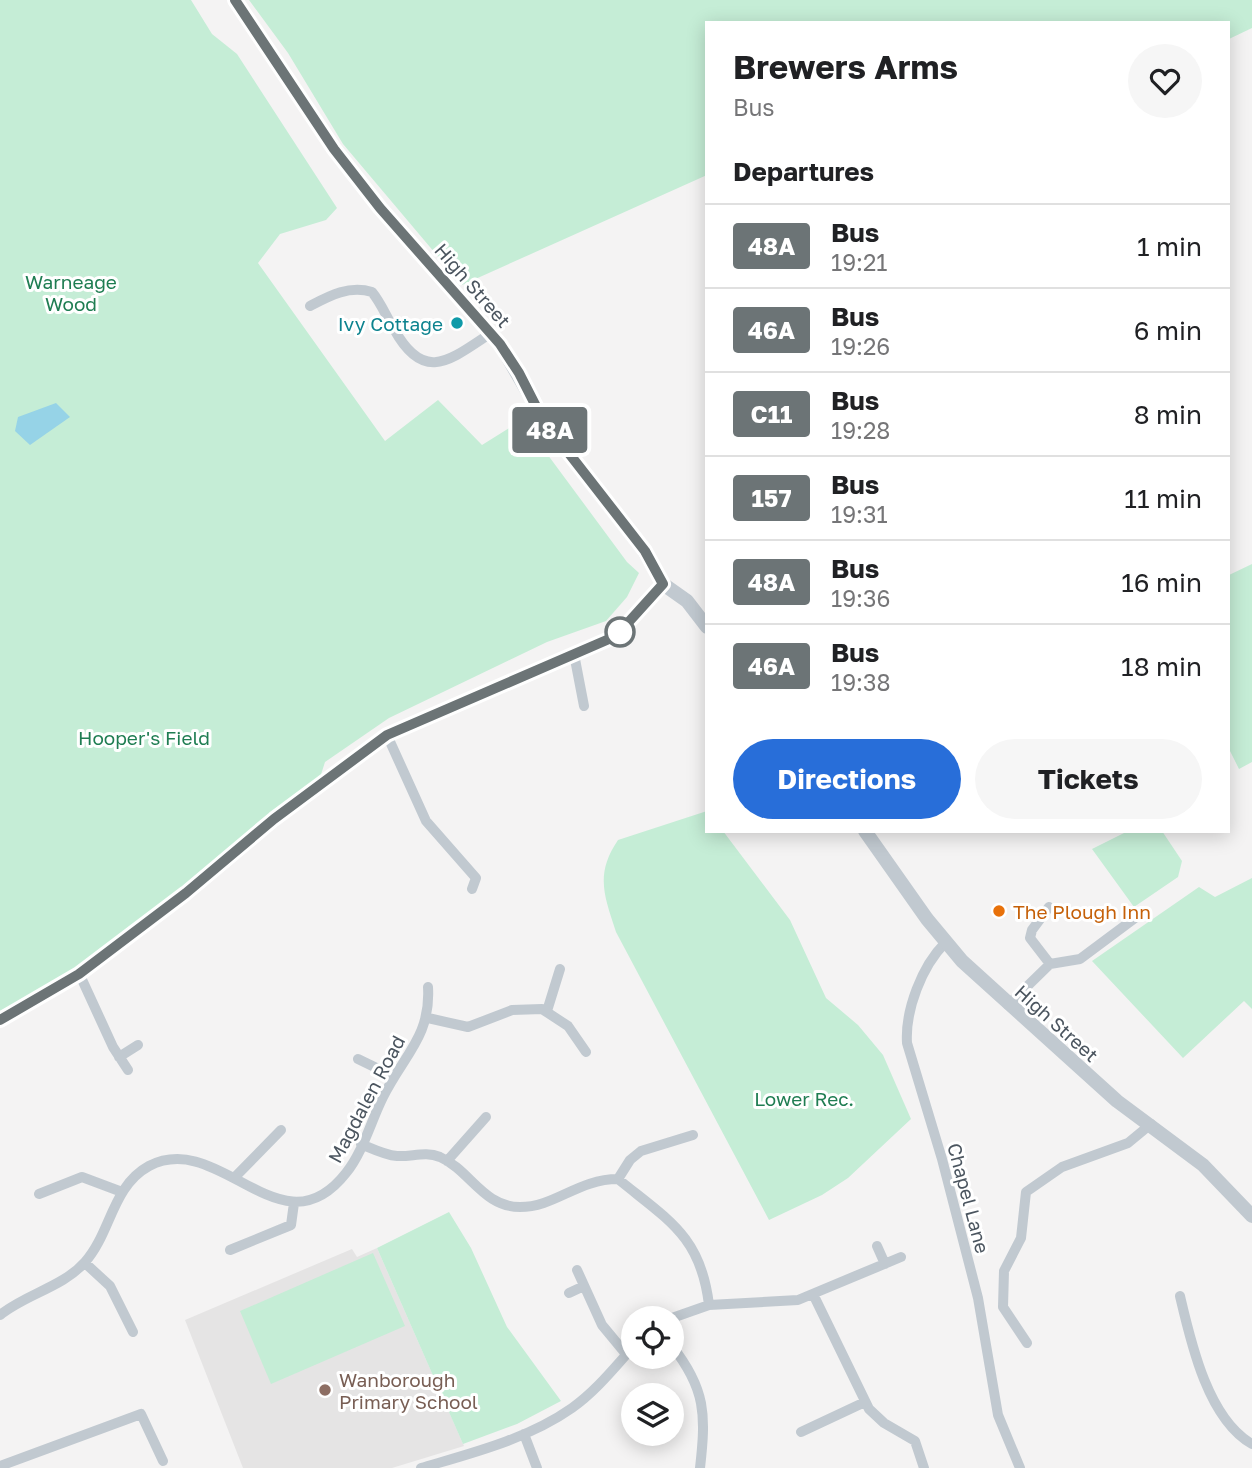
<!DOCTYPE html>
<html lang="en">
<head>
<meta charset="utf-8">
<style>
	:root { --surface:#fff; --page:#f6f6f6; --text:#202124; --muted:#757577; --line:#e0e0e0; --accent:#286ed9 }
	body { margin:0; font-family:"Golos Text",sans-serif; background:var(--page); color:var(--text); height:100vh; display:flex; flex-direction:column; font-size:26px; white-space:nowrap }
	* { box-sizing:border-box; margin:0 }
	p { font-size:23px; color:var(--muted) }
	.icon { flex:none; width:38px; height:38px; fill:none; stroke:currentColor; stroke-width:2; stroke-linecap:round; stroke-linejoin:round }
	.map { position:relative; flex:1; overflow:hidden }
	.details { position:absolute; left:705px; top:21px; width:525px; height:812px; display:flex; flex-direction:column; background:var(--surface); border-radius:0px; box-shadow:0 4px 18px #0003 }
	.details>* { flex:none }
	.badge { padding:0 14px; border-radius:5px; font-size:24px; line-height:46px }
	.tools { position:absolute; left:621px; top:1306px; display:grid; gap:14px }
	.tools a { display:grid; place-items:center; width:63px; height:63px; border-radius:50%; background:var(--surface); box-shadow:0 4px 18px #0003; font-size:35px }
	.map>.badge { position:absolute; translate:-50% -50%; box-shadow:0 0 0 4px #fff }
	h2 { padding:0 28px; font-size:26px; line-height:63px }
	.round { display:grid; place-items:center; flex:none; width:74px; height:74px; border-radius:37px; background:var(--page) }
	.summary { display:flex; align-items:center; justify-content:space-between; height:119px; padding:0 28px }
	h1 { font-size:33px; font-weight:700; line-height:52px }
	.primary-button { display:flex; gap:14px; margin-top:auto; padding:14px 28px }
	.primary-button a { flex:1; height:80px; border-radius:42px; background:var(--accent); color:#fff; font-size:28px; font-weight:700; line-height:80px; text-align:center }
	.primary-button a+a { background:var(--page); color:var(--text) }
	ul { padding:0; list-style:none }
	li { display:flex; align-items:center; gap:21px; height:84px; padding:0 28px; border-top:2px solid var(--line) }
	li div { flex:1 }
	li b { display:block; font-size:26px }
	li em { font-style:normal }
	li .badge { min-width:77px; font-weight:700; text-align:center }
	.map>svg:first-child { display:block }
	.education { fill:#e5e4e4 }
	.green { fill:#c5edd6 }
	.water { fill:#96d3e7 }
	.lines { fill:none; stroke-linecap:round; stroke-linejoin:round }
	.minor { stroke:#c1c9d0; stroke-width:10 }
	.tertiary { stroke:#c1c9d0; stroke-width:14 }
	.line-casing { stroke:#fff; stroke-width:16 }
	.line { stroke:#6c7476; stroke-width:10 }
	.culture-dot { fill:#0f9aa8; stroke:#fff; stroke-width:2.5 }
	.stop-dot { fill:#fff; stroke:#6c7476; stroke-width:3.5 }
	.food-dot { fill:#e8710a; stroke:#fff; stroke-width:2.5 }
	.education-dot { fill:#8d6e63; stroke:#fff; stroke-width:2.5 }
	.labels { text-anchor:middle; dominant-baseline:central; stroke-width:6; stroke-linejoin:round; paint-order:stroke }
	.park-label { font-size:19px; fill:#1f7d52; stroke:#fff }
	.street-label { font-size:19px; fill:#4b555f; stroke:#fff }
	.culture-label { font-size:19px; fill:#0d838f; stroke:#fff; text-anchor:end }
	.food-label { font-size:19px; fill:#c56008; stroke:#fff; text-anchor:start }
	.education-label { font-size:19px; fill:#785e54; stroke:#fff; text-anchor:start }
</style>
</head>
<body>
<div class="map">
<svg width="1252" height="1468" viewBox="0 0 1252 1468">
	<rect width="100%" height="100%" fill="#f4f3f3"/>
	<path class="education" d="M 377,1248 L 464,1446 L 392,1468 L 243,1468 L 185,1320 L 352,1249 L 357,1257 Z"/>
	<path class="green" d="M 0,0 L 191,0 L 212,34 L 237,54 L 337,208 L 326,220 L 280,234 L 258,263 L 385,441 L 438,400 L 482,445 L 522,420 L 627,562 L 639,573 L 627,597 L 606,621 L 547,642 L 389,718 L 325,762 L 317,787 L 79,973 L 0,1011 Z
		M 249,0 L 1252,0 L 1252,28 L 1229,39 L 1228,23 L 707,23 L 707,175 L 462,285 L 343,144 L 288,53 Z
		M 1252,564 L 1252,762 L 1239,769 L 1229,749 L 1229,575 Z
		M 707,811 L 707,831 L 723,831 L 790,920 L 826,998 L 858,1025 L 883,1055 L 911,1119 L 848,1178 L 822,1195 L 769,1220 L 616,932 C 604,895 595,874 618,840 Z
		M 1128,831 L 1162,831 L 1182,861 L 1178,877 L 1134,907 L 1092,849 Z
		M 1252,878 L 1252,1009 L 1244,1001 L 1183,1058 L 1092,961 L 1199,887 L 1215,897 Z
		M 449,1212 L 471,1248 L 507,1327 L 561,1401 L 517,1424 L 463,1444 L 377,1248 Z
		M 373,1253 L 405,1326 L 271,1384 L 240,1311 Z"/>
	<path class="water" d="M 56,403 L 70,417 L 30,445 L 15,431 L 18,417 Z"/>
	<g class="lines">
		<path class="minor" d="M 310,306 C 329,296 349,285 372,292 C 381,303 386,316 394,329 C 424,384 450,360 491,333
			M 574,654 L 584,706
			M 387,735 L 426,821 L 476,878 L 472,889
			M 1049,907 L 1032,930 L 1030,938 L 1050,964
			M 945,943 C 922,966 905,1010 907,1043 L 942,1159 L 978,1298 L 998,1415 L 1020,1468
			M 79,973 L 113,1047 L 128,1070
			M 1008,1005 L 1050,964 L 1080,959 L 1135,918
			M 547,1011 L 560,969
			M 428,1018 L 468,1027 L 512,1010 L 542,1009 L 568,1026 L 586,1052
			M 0,1020 L 79,973 L 186,893 L 274,819 L 387,735 L 616,636 L 663,584
			M 119,1057 L 138,1045
			M 358,1059 L 393,1076
			M 361,1144 C 373,1149 385,1155 397,1156 C 412,1157 425,1151 440,1157 C 470,1170 483,1207 520,1207 C 555,1207 578,1179 618,1179 L 630,1160 L 641,1151 L 693,1135
			M 447,1161 L 486,1117
			M 234,1178 L 281,1130
			M 618,1179 C 668,1220 701,1236 709,1305
			M 39,1194 L 82,1177 L 122,1192
			M 877,1246 L 885,1264
			M 230,1250 L 291,1225 L 294,1203
			M 85,1263 L 110,1286 L 133,1332
			M 577,1270 L 602,1325 L 626,1354
			M 569,1293 L 584,1286
			M 814,1296 L 869,1409 L 884,1423 L 915,1441 L 924,1468
			M 1180,1296 C 1191,1343 1208,1419 1252,1444
			M 0,1315 C 26,1294 63,1287 85,1262 C 111,1233 112,1186 149,1166 C 221,1129 281,1256 346,1173 C 363,1152 371,1121 383,1097 C 404,1055 431,1036 428,987
			M 672,1318 L 709,1305 L 798,1300 L 901,1257
			M 1027,1343 L 1003,1307 L 1004,1271 L 1021,1238 L 1026,1192 L 1062,1167 L 1128,1143 L 1151,1124
			M 672,1346 C 706,1389 706,1415 700,1468
			M 801,1432 L 865,1402
			M 524,1434 L 537,1468
			M 0,1466 L 141,1414 L 163,1461
			M 421,1468 C 472,1453 528,1439 572,1408 C 596,1391 614,1368 634,1346"/>
		<path class="tertiary" d="M 235,0 L 334,149 L 380,208 L 500,344 L 548,427 L 644,551 L 663,584 L 687,601 L 707,627
			M 865,831 L 927,919 L 962,961 L 1117,1101 L 1203,1165 L 1252,1216"/>
	</g>
	<g class="lines">
		<g class="line-casing">
			<path id="line" d="M 0,1020 L 79,974 L 186,893 L 274,819 L 387,735 L 616,636 L 663,584 L 645,551 L 543,420 L 519,373 L 500,344 L 380,208 L 334,149 L 235,0"/>
		</g>
		<use href="#line" class="line"/>
	</g>
	<circle class="culture-dot" cx="457" cy="323" r="7"/>
	<circle class="stop-dot" cx="620" cy="632" r="14"/>
	<circle class="food-dot" cx="999" cy="911" r="7"/>
	<circle class="education-dot" cx="325" cy="1390" r="7"/>
	<g class="labels">
		<g class="park-label">
			<text x="71" y="281">Warneage<tspan x="71" dy="22">Wood</tspan></text>
			<text x="144" y="737">Hooper's Field</text>
			<text x="804" y="1098">Lower Rec.</text>
		</g>
		<g class="street-label">
			<text transform="translate(473 285) rotate(49)">High Street</text>
			<text transform="translate(1057 1023) rotate(42)">High Street</text>
			<text transform="translate(366 1099) rotate(-62)">Magdalen Road</text>
			<text transform="translate(969 1198) rotate(75)">Chapel Lane</text>
		</g>
		<g class="culture-label">
			<text x="443" y="323">Ivy Cottage</text>
		</g>
		<g class="food-label">
			<text x="1013" y="911">The Plough Inn</text>
		</g>
		<g class="education-label">
			<text x="339" y="1379">Wanborough<tspan x="339" dy="22">Primary School</tspan></text>
		</g>
	</g>
</svg>
<div class="tools">
<a><svg class="icon" aria-label="locate" viewBox="0 0 24 24"><circle cx="12" cy="12" r="6"/><path d="M12 2v4M12 18v4M2 12h4M18 12h4"/></svg></a>
<a><svg class="icon" aria-label="layers" viewBox="0 0 24 24"><path d="M12 4l9 5-9 5-9-5zM3 14l9 5 9-5"/></svg></a>
</div>
<b class="badge" style="left:550px;top:430px;background:#6c7476;color:#fff">48A</b>
<section class="details">
<div class="summary"><div><h1>Brewers Arms</h1><p>Bus</p></div><a class="round"><svg class="icon" aria-label="heart" viewBox="0 0 24 24"><path d="M12 20l-8-8c-3-5 5-10 8-4 3-6 11-1 8 4z"/></svg></a></div>
<h2>Departures</h2>
<ul>
<li><span class="badge" style="background:#6c7476;color:#fff">48A</span><div><b>Bus</b><p>19:21</p></div><em>1 min</em></li>
<li><span class="badge" style="background:#6c7476;color:#fff">46A</span><div><b>Bus</b><p>19:26</p></div><em>6 min</em></li>
<li><span class="badge" style="background:#6c7476;color:#fff">C11</span><div><b>Bus</b><p>19:28</p></div><em>8 min</em></li>
<li><span class="badge" style="background:#6c7476;color:#fff">157</span><div><b>Bus</b><p>19:31</p></div><em>11 min</em></li>
<li><span class="badge" style="background:#6c7476;color:#fff">48A</span><div><b>Bus</b><p>19:36</p></div><em>16 min</em></li>
<li><span class="badge" style="background:#6c7476;color:#fff">46A</span><div><b>Bus</b><p>19:38</p></div><em>18 min</em></li>
</ul>
<div class="primary-button"><a>Directions</a><a>Tickets</a></div>
</section>
</div>
</body>
</html>
